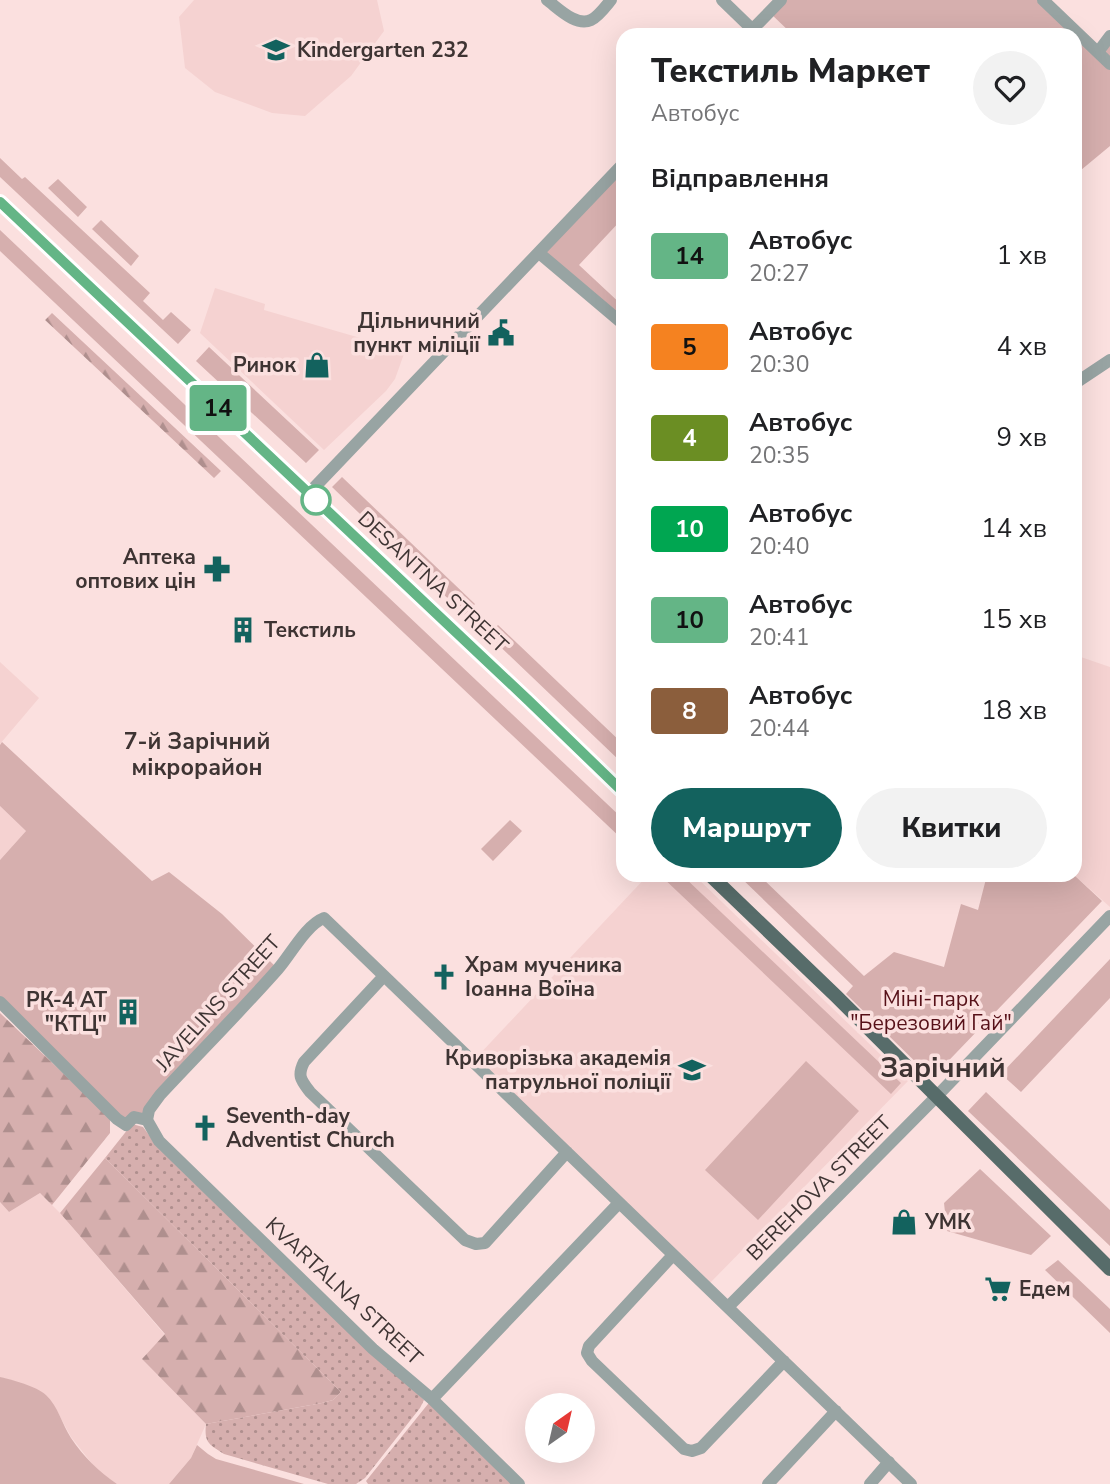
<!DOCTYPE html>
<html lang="uk">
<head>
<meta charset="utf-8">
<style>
	:root { --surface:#fff; --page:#f2f2f2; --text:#202124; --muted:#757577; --accent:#13625e }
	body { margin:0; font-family:"Nunito Sans",sans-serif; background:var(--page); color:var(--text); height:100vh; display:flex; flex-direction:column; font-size:26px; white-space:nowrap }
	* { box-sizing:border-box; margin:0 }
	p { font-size:23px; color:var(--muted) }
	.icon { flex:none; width:38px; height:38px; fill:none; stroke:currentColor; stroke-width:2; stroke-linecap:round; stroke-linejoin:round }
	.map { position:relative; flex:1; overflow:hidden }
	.panel { position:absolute; left:616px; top:28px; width:466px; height:854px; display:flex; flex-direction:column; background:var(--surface); border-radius:21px; box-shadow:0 7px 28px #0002 }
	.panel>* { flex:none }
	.badge { padding:0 14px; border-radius:5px; font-size:24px; line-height:46px }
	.needle { width:46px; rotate:34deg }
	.tools { position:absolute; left:525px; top:1393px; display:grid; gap:14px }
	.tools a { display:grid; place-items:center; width:70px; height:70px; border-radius:50%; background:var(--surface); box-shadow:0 7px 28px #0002; font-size:35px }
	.map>.badge { position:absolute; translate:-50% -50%; box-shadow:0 0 0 4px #fff }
	h2 { padding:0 35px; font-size:26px; line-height:63px }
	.round { display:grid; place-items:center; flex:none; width:74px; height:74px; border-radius:37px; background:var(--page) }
	.head { display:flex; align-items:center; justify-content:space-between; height:119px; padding:0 35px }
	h1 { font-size:33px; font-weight:800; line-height:52px }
	.action { display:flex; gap:14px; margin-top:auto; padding:14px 35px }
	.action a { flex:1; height:80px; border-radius:42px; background:var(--accent); color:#fff; font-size:28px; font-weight:800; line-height:80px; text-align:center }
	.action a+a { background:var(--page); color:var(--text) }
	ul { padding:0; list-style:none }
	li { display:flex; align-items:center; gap:21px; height:91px; padding:0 35px }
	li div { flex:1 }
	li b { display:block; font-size:26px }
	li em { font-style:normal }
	li .badge { min-width:77px; font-weight:700; text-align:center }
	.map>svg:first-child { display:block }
	.built { fill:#f5d2d1 }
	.green { fill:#d6afae }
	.forest { fill:url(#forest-firs) }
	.garden { fill:url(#garden-dots) }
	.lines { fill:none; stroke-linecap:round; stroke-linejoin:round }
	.minor { stroke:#98a4a3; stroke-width:12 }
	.major { stroke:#576c6a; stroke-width:14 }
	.line-casing { stroke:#fff; stroke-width:16 }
	.line { stroke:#64b586; stroke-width:10 }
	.stop-dot { fill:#fff; stroke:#64b586; stroke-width:3.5 }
	.labels { text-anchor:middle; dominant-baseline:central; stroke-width:7; stroke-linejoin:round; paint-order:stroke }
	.poi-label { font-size:21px; font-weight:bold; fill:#3e3433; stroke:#fbe0df; text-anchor:start }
	.street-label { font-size:21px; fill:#3e3433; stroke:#fbe0df }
	.park-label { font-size:21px; fill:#561018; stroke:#fbe0df }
	.neighbourhood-label { font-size:23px; font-weight:bold; fill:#3e3433; stroke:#fbe0df }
	.district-label { font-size:28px; font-weight:bold; fill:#3e3433; stroke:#fbe0df }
</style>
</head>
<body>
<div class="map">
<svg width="1110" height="1484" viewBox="0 0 1110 1484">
	<defs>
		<pattern id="forest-firs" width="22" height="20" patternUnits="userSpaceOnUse" patternTransform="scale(1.75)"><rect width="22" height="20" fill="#d6afae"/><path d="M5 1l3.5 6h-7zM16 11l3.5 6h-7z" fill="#af8f8e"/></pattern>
		<pattern id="garden-dots" width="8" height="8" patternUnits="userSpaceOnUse" patternTransform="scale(1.75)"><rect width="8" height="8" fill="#d6afae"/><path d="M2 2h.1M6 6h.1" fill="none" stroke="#af8f8e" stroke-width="1.8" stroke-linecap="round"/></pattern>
	</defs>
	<rect width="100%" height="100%" fill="#fbe0df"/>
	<path class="built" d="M 194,0 L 377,0 L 384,31 L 351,76 L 305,116 L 272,113 L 215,92 L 185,68 L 179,17 Z
		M 215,288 L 265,304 L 264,310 L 405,351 L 395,379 L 386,391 L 324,450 L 200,333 Z
		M 1075,655 L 1110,667 L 1110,907 L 1074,875 Z
		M 0,662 L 39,698 L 0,744 Z
		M 0,806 L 26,831 L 0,860 Z
		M 648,875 L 694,875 L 908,1081 L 709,1284 L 476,1058 Z
		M 40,1193 L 60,1213 L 165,1335 L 142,1359 L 206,1424 L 191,1458 L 169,1484 L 117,1484 L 97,1470 L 71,1437 L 58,1413 L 46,1395 L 26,1385 L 0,1377 L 0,1202 L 9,1212 Z"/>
	<path class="green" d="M 781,0 L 1043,0 L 1097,52 L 1110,36 L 1110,146 L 1075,175 L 1074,35 L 793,35 L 769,12 Z
		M 0,158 L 22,179 L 25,177 L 150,293 L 143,301 L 163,320 L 171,312 L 191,330 L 178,344 L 0,177 Z
		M 623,164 L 623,218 L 579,265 L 623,306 L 623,324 L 539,253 Z
		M 58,179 L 87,207 L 78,217 L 48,188 Z
		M 101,220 L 139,256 L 131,266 L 92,229 Z
		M 0,230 L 623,819 L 623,840 L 0,251 Z
		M 209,347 L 319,450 L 306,463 L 196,361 Z
		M 342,477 L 475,604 L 465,615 L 332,487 Z
		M 498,625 L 623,744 L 623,760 L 621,762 L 488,635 Z
		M 2,742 L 152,881 L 169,872 L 222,914 L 278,969 L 149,1110 L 126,1125 L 0,1002 L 0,860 L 26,831 L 0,806 L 0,745 Z
		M 510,820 L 522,831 L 493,861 L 481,849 Z
		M 660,875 L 682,875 L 901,1083 L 891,1094 Z
		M 738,875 L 759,875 L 864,976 L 894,952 L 944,967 L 961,904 L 978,910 L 987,875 L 1074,875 L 1102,901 L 932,1078 L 846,994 L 853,986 Z
		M 1110,959 L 1110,998 L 1021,1092 L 1001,1074 Z
		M 806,1061 L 859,1111 L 758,1220 L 705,1170 Z
		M 986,1092 L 1110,1210 L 1110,1246 L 968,1111 Z
		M 980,1169 L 1051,1236 L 1031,1255 L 947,1231 L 944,1203 Z
		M 1058,1260 L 1110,1309 L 1110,1333 L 1045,1270 Z
		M 0,1377 C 13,1380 36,1386 46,1395 C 58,1406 62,1424 71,1438 C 84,1457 98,1471 117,1484 L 0,1484 Z
		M 197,1445 L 208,1454 L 216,1459 L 304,1484 L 169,1484 L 191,1458 Z"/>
	<path class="forest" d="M 52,313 L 221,471 L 214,478 L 45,320 Z
		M 0,1013 L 110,1118 L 110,1133 L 52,1205 L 40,1193 L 9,1212 L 0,1202 Z
		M 105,1158 L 341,1392 L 333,1400 L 322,1403 L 206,1424 L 142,1359 L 165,1334 L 60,1213 Z"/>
	<path class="garden" d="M 132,1124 L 143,1127 L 155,1143 L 424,1400 L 420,1408 L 365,1478 L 356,1484 L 328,1484 L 224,1454 C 209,1444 204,1443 206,1424 L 322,1403 L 333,1400 L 341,1392 L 105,1158 Z
		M 432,1399 L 519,1484 L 368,1484 L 366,1481 Z"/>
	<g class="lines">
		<path class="minor" d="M 547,0 C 558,8 576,27 591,20 C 598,17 606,6 611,0
			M 722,0 L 753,30
			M 1043,0 L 1110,64
			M 747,35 L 781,0
			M 1098,52 L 1110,36
			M 539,253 L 623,324
			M 1074,384 L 1110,360
			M 309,493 L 623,164
			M 384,976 L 304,1062 C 297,1076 301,1080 310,1092 L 465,1240 L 476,1244 L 485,1243 L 567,1152
			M 0,1002 L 117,1119 L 126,1125 L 134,1117 L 147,1120
			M 147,1120 L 149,1110 L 160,1095 C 199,1053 240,1012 278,969 C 291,954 306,925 324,918 L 911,1484
			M 147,1120 L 159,1141 L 373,1349 L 432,1399 L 519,1484
			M 673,1255 L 589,1346 L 587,1353 L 592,1361 L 684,1449 L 692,1451 L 701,1448 L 784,1361
			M 728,1307 L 937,1096 L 1110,916
			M 432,1399 L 619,1203
			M 768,1484 L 836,1411
			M 870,1484 L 889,1462"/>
		<path class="major" d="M 0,202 L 517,690 L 623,792
			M 710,875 L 836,996 L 1110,1269"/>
	</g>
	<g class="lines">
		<g class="line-casing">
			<path id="line" d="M 0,202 L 529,701 L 623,792"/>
		</g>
		<use href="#line" class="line"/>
	</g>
	<defs>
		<g id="school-bare" transform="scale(2.1)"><path d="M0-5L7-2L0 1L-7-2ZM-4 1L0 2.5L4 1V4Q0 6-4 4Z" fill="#13625e" stroke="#fbe0df" stroke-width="2.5" paint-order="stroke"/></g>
		<g id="civic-bare" transform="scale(2.1)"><path d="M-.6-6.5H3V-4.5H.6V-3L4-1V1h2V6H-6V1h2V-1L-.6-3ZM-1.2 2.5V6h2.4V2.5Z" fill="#13625e" stroke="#fbe0df" stroke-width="2.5" paint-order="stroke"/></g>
		<g id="shop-bare" transform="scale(2.1)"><path d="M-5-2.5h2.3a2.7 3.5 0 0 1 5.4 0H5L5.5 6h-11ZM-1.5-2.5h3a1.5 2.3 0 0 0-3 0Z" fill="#13625e" stroke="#fbe0df" stroke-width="2.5" paint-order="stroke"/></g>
		<g id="pharmacy-bare" transform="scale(2.1)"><path d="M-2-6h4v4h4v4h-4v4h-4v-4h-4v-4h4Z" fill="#13625e" stroke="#fbe0df" stroke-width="2.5" paint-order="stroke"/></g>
		<g id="building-bare" transform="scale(2.1)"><path d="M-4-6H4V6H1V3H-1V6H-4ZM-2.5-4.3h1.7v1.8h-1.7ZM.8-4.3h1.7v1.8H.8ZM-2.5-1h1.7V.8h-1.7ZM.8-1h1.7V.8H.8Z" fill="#13625e" stroke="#fbe0df" stroke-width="2.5" paint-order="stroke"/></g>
		<g id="church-bare" transform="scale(2.1)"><path d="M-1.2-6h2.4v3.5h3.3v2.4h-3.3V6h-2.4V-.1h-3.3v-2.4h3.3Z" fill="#13625e" stroke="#fbe0df" stroke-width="2.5" paint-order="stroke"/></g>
		<g id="university-bare" transform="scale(2.1)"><path d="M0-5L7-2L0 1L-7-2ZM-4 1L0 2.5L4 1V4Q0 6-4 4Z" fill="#13625e" stroke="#fbe0df" stroke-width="2.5" paint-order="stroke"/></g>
		<g id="supermarket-bare" transform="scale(2.1)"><path d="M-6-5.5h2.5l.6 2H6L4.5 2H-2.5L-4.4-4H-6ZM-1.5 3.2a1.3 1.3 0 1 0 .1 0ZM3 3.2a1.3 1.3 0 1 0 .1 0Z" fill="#13625e" stroke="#fbe0df" stroke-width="2.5" paint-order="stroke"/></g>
	</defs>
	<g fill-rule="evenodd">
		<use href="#school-bare" x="276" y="50"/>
		<use href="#civic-bare" x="501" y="333"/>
		<use href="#shop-bare" x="317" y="365"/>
		<use href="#pharmacy-bare" x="217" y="569"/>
		<use href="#building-bare" x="243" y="630"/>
		<use href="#church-bare" x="444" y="977"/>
		<use href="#building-bare" x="128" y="1012"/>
		<use href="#university-bare" x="692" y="1070"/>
		<use href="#church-bare" x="205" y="1128"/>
		<use href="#shop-bare" x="904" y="1222"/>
		<use href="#supermarket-bare" x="998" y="1289"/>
	</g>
	<circle class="stop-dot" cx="316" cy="500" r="14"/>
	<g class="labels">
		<g class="poi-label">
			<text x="297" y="50">Kindergarten 232</text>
			<text x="480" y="321" text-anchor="end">Дільничний<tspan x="480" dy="24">пункт міліції</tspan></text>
			<text x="296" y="365" text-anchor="end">Ринок</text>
			<text x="196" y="557" text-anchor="end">Аптека<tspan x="196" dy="24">оптових цін</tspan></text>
			<text x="264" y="630">Текстиль</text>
			<text x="465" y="965">Храм мученика<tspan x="465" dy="24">Іоанна Воїна</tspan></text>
			<text x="107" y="1000" text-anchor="end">РК-4 АТ<tspan x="107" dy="24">"КТЦ"</tspan></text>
			<text x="671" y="1058" text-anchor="end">Криворізька академія<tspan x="671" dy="24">патрульної поліції</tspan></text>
			<text x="226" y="1116">Seventh-day<tspan x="226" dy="24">Adventist Church</tspan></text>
			<text x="925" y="1222">УМК</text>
			<text x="1019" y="1289">Едем</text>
		</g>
		<g class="street-label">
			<text transform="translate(433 582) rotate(43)">DESANTNA STREET</text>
			<text transform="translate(218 1003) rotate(-48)">JAVELINS STREET</text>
			<text transform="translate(819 1188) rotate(-45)">BEREHOVA STREET</text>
			<text transform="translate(344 1291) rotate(43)">KVARTALNA STREET</text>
		</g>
		<g class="park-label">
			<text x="931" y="999">Міні-парк<tspan x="931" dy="24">"Березовий Гай"</tspan></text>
		</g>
		<g class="neighbourhood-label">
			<text x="197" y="741">7-й Зарічний<tspan x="197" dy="26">мікрорайон</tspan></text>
		</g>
		<g class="district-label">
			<text x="943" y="1068">Зарічний</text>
		</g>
	</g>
</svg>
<div class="tools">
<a><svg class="needle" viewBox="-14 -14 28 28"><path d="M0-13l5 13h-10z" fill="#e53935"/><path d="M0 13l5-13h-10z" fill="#757577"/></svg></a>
</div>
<b class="badge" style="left:218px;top:408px;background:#64b586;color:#111">14</b>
<section class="panel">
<div class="head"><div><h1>Текстиль Маркет</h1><p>Автобус</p></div><a class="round"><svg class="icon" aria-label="heart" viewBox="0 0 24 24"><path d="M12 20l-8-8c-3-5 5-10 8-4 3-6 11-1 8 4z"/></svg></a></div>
<h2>Відправлення</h2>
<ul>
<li><span class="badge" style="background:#64b586;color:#111">14</span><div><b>Автобус</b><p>20:27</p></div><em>1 хв</em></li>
<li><span class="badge" style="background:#f58220;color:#111">5</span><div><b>Автобус</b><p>20:30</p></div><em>4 хв</em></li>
<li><span class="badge" style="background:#6b8e23;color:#fff">4</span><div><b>Автобус</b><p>20:35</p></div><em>9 хв</em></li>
<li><span class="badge" style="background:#00a651;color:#fff">10</span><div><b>Автобус</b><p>20:40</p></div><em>14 хв</em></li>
<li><span class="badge" style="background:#64b586;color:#111">10</span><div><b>Автобус</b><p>20:41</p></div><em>15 хв</em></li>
<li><span class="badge" style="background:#8b5e3c;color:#fff">8</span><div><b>Автобус</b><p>20:44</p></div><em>18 хв</em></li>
</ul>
<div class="action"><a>Маршрут</a><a>Квитки</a></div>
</section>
</div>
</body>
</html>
